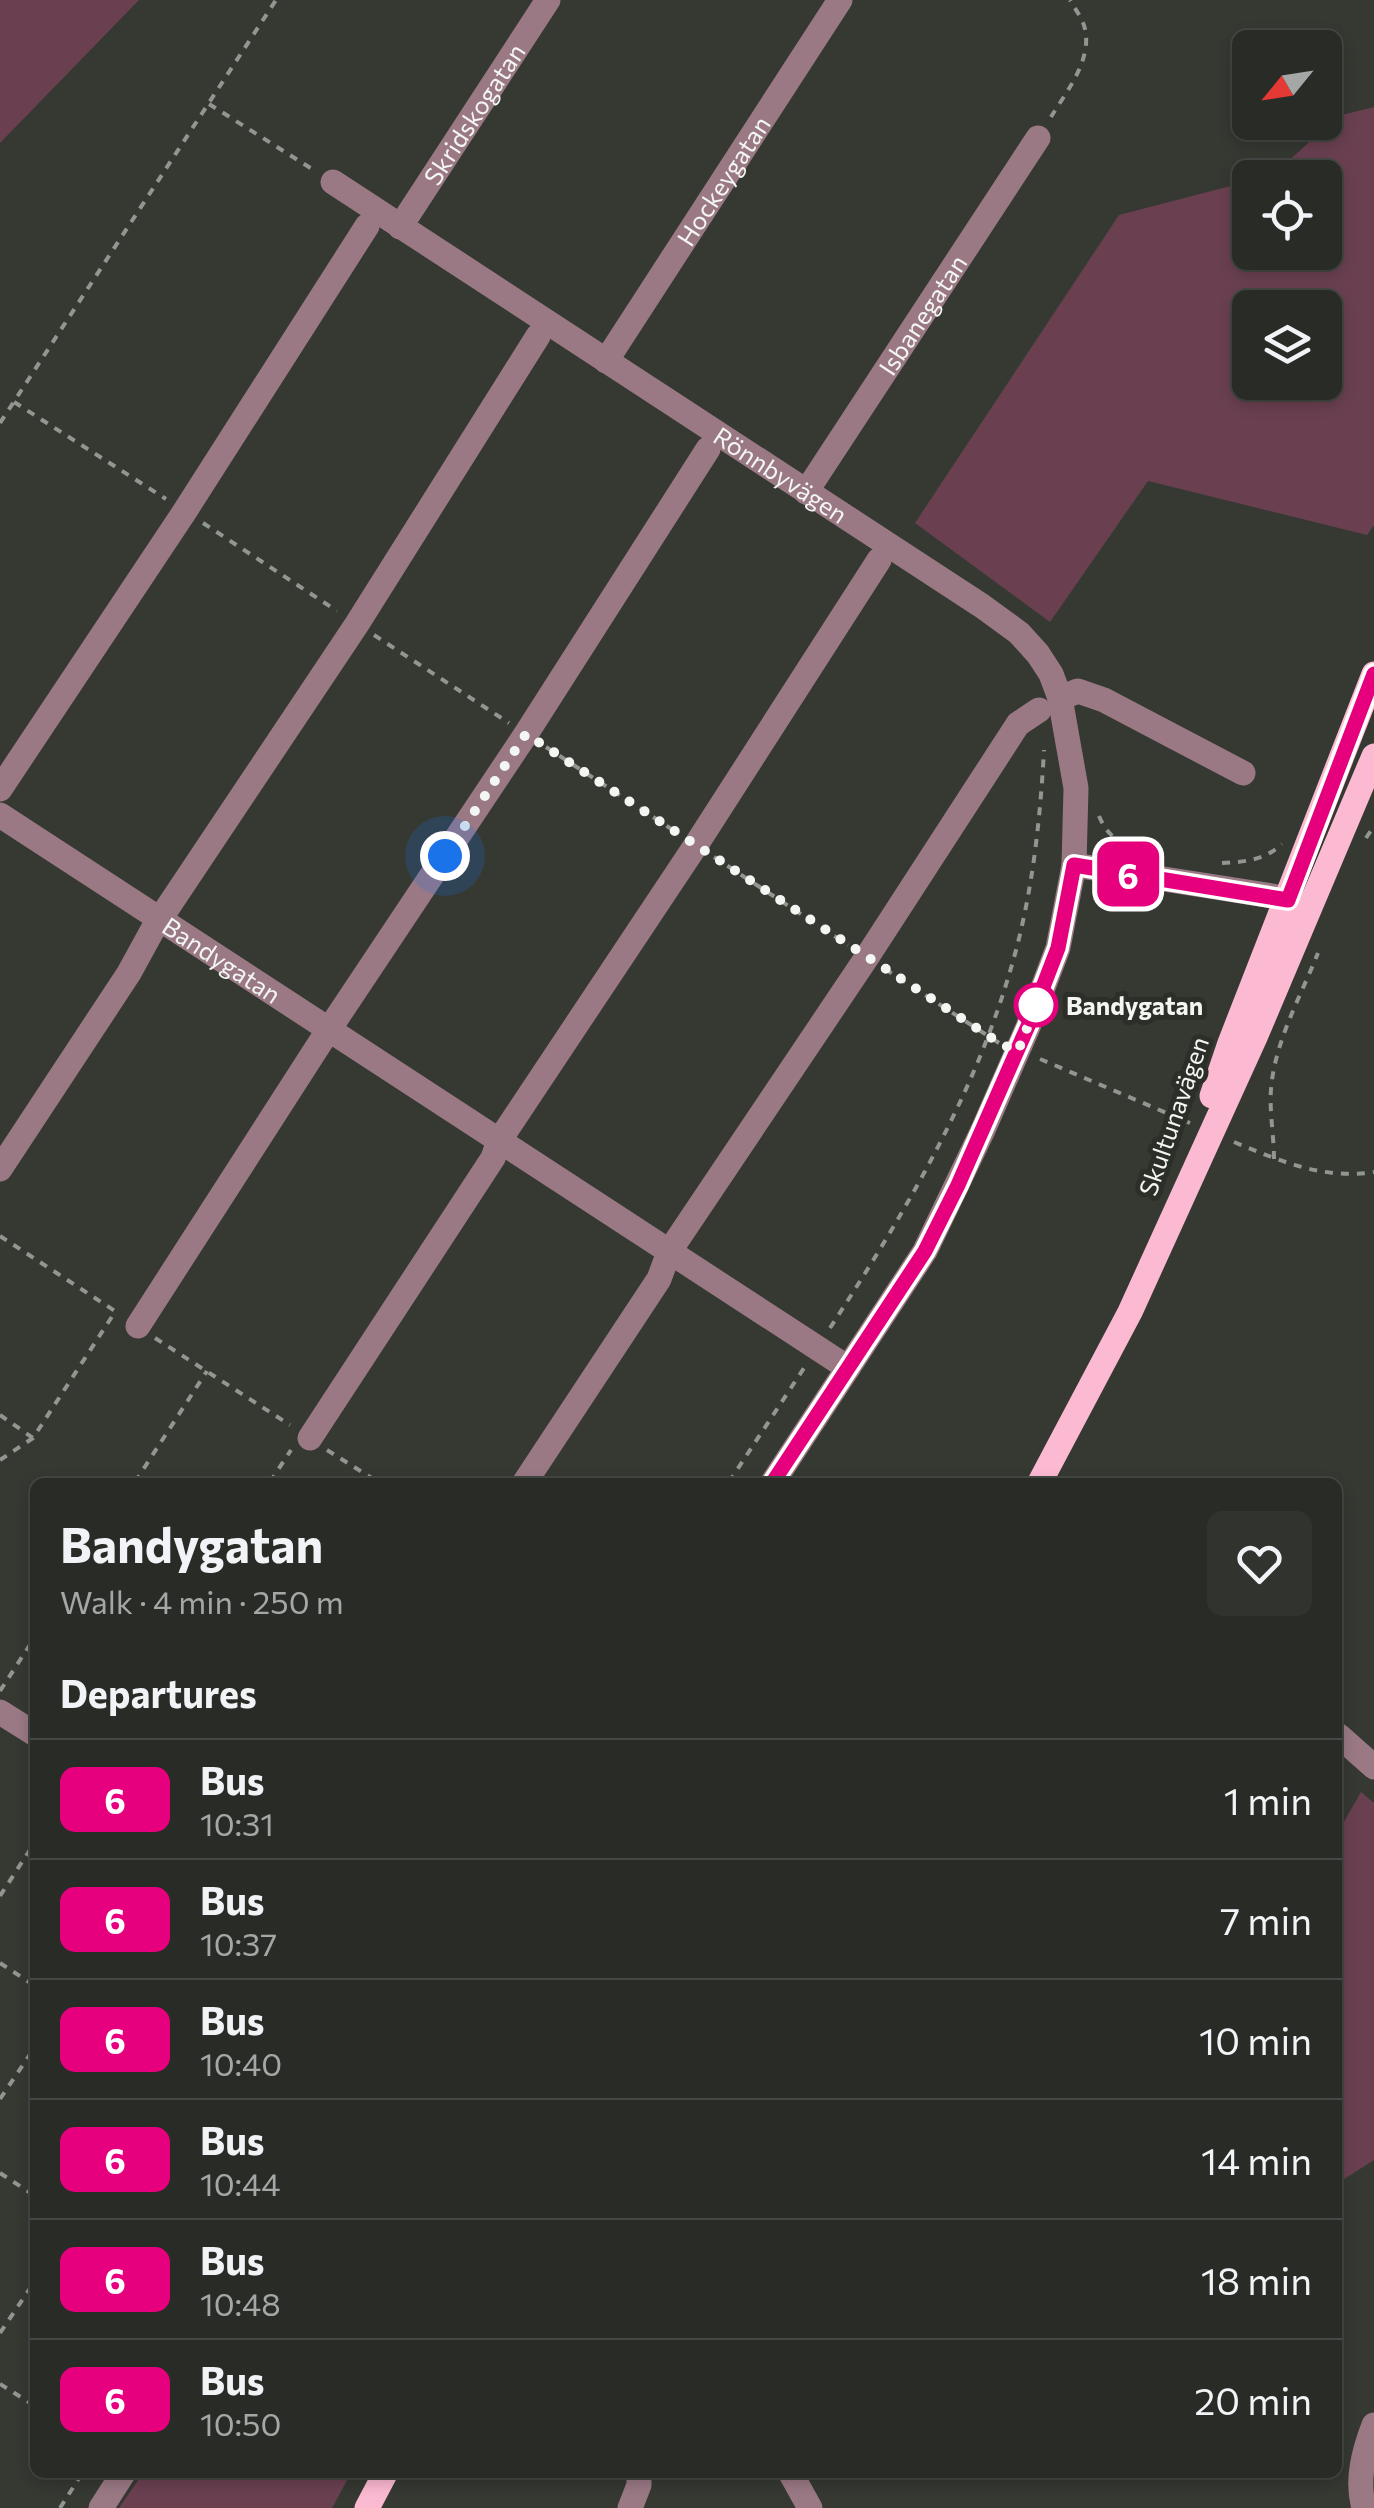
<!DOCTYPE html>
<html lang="en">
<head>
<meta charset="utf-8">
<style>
	:root { --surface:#282b26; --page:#30332e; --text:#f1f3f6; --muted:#a5a7a7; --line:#444743 }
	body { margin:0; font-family:Commissioner,sans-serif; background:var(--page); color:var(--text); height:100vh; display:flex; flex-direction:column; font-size:38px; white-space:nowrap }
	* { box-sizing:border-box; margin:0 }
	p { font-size:32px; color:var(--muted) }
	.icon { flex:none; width:55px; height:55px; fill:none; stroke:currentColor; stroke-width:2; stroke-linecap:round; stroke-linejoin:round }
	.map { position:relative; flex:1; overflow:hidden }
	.side { position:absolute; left:30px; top:1478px; width:1312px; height:1000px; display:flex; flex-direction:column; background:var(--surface); border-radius:15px; box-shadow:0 5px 15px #0003,0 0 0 2px var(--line) }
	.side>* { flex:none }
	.badge { padding:0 20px; border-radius:15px; font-size:35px; line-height:65px }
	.needle { width:65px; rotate:240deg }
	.buttons { position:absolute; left:1232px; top:30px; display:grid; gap:20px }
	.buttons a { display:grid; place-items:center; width:110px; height:110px; border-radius:15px; background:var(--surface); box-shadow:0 5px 15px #0003,0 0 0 2px var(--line); font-size:50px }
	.you { position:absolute; width:50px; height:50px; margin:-25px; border:8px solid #fff; border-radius:50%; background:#1a73e8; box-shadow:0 0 0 15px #1a73e833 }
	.map>.badge { position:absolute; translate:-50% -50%; box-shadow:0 0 0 5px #fff }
	h2 { padding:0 30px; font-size:38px; line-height:90px }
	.round { display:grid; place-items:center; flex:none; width:105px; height:105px; border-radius:15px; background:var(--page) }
	.headline { display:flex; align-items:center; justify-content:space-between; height:170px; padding:0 30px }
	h1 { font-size:48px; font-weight:700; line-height:75px }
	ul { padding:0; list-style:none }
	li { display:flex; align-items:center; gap:30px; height:120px; padding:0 30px; border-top:2px solid var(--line) }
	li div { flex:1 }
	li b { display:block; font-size:38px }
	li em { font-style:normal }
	li .badge { min-width:110px; font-weight:700; text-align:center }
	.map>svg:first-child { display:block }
	.green { fill:#6a4051; fill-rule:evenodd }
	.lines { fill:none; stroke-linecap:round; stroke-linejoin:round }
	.path { stroke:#929690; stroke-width:4; stroke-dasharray:8 8; stroke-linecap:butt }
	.minor { stroke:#9a7985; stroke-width:25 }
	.major { stroke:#fcb9d2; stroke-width:25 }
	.line-casing { stroke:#fff; stroke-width:22 }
	.line { stroke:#e6007e; stroke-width:15 }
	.walk { stroke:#f3f6f2; stroke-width:10; stroke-dasharray:0 18 }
	.stop-dot { fill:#fff; stroke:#e6007e; stroke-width:5 }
	.labels { text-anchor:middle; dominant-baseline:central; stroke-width:10; stroke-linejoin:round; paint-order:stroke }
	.street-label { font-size:25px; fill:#f3f6f2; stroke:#2b2f28 }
	.stop-label { font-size:25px; font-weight:bold; fill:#f3f6f2; stroke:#2b2f28; text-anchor:start }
</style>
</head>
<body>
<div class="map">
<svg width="1374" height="2508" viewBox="0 0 1374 2508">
	<rect width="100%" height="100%" fill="#353932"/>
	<path class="green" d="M 0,0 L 139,0 L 0,143 Z
		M 1374,107 L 1374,525 L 1367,535 L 1148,481 L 1050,622 L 915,523 L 1119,215 L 1250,181 L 1250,252 L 1325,252 L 1325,178 L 1262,177 L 1273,175 L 1338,116 ZM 1250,308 L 1325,308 L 1325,382 L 1250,382 Z
		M 1361,1792 L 1374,1803 L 1374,2160 L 1338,2183 L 1338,1832 Z
		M 143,2473 L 143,2472 L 351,2473 L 332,2508 L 119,2508 Z"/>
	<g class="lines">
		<path class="path" d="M 209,104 L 312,169
			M 1051,117 C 1066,92 1092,61 1085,29 C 1083,19 1075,9 1070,0
			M 14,402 L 166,499
			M 0,423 L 276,0
			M 203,523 L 337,611
			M 374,635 L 509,723
			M 546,747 L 676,832
			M 1099,816 C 1107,835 1119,844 1139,850
			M 1366,838 L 1374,826
			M 714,857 L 848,945
			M 1222,863 C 1245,862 1265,860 1282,844
			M 885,969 L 999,1043
			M 1040,1059 L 1190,1123
			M 1234,1142 C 1280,1161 1324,1180 1374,1172
			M 1274,1159 C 1274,1133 1268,1106 1272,1080 C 1278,1036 1302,993 1318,953
			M 0,1236 L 118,1313
			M 830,1328 C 903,1216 974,1097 1011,968 C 1032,897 1040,823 1044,750
			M 155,1338 L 290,1425
			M 0,1415 L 33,1438
			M 327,1450 L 378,1482
			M 0,1460 L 33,1438 L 115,1312
			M 135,1482 L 207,1371
			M 270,1482 L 291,1450
			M 729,1482 L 806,1365
			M 0,1691 L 35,1637
			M 0,1896 L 35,1842
			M 0,1963 L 35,1986
			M 0,2099 L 35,2047
			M 0,2173 L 35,2196
			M 0,2333 L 35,2281
			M 0,2384 L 35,2406
			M 60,2508 L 83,2472"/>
		<g class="minor">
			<path id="s1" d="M 333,182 L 982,606 L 1019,633 L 1038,654 L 1051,674 L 1060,698 L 1076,788 L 1074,865 L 1058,948 L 1028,1027 L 983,1130 L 925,1251 L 773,1482"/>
			<path id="s2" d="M 400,227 L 548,0"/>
			<path id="s3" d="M 606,361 L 840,0"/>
			<path id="s4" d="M 806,492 L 1038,138"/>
			<path d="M 1060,698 L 1078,691 L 1104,700 L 1243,773"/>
			<path d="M 0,789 L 185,511 L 367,226"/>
			<path id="s5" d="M 0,815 L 848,1368"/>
			<path d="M 1074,865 L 1272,896 L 1305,904"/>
			<path d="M 0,1169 L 129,973 L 152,931 L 357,624 L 538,336"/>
			<path d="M 138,1326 L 320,1043 L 526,734 L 708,449"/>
			<path d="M 310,1438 L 493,1158 L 499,1141 L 696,845 L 879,560"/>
			<path d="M 525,1482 L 659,1279 L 669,1252 L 867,957 L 1018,724 L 1039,710"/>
			<path d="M 0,1712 L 35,1734"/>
			<path d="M 1338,1735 L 1374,1767"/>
			<path d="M 790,2472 L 810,2508"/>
			<path d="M 101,2508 L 124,2472"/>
			<path d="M 630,2508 L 639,2485 L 639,2472"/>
			<path d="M 1364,2508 C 1356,2480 1364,2451 1374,2425"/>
		</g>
		<path class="major" d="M 1212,1096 L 1230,1043 L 1374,674
			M 1040,1482 L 1130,1312 L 1256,1035 L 1374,756
			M 367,2508 L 386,2472"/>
	</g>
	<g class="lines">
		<g class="line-casing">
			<path id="line" d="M 773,1482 L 925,1251 L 958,1185 L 1028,1026 L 1058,948 L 1074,865 L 1288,900 L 1374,674"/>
		</g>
		<use href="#line" class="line"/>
		<path class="walk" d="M 445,856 L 526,734 L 1001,1044 L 1018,1051 L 1038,1000 L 1036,1005"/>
	</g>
	<circle class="stop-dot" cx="1036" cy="1005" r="20"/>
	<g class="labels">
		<g class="street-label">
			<text stroke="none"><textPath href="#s2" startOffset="135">Skridskogatan</textPath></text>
			<text stroke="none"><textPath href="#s3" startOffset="215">Hockeygatan</textPath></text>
			<text stroke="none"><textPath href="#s4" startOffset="212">Isbanegatan</textPath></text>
			<text stroke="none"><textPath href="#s1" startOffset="535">Rönnbyvägen</textPath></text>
			<text stroke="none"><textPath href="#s5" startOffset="265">Bandygatan</textPath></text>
			<text transform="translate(1173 1116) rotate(-71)">Skultunavägen</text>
		</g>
		<g class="stop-label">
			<text x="1066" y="1005">Bandygatan</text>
		</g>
	</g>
</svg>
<div class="buttons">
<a><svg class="needle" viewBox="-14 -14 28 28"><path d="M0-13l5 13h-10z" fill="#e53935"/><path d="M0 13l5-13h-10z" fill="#a5a7a7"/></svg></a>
<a><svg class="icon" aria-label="locate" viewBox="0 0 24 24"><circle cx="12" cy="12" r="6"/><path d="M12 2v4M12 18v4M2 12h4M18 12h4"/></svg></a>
<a><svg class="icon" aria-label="layers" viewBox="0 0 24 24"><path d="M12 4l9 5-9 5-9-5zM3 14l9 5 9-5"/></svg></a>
</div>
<div class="you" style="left:445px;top:856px"></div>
<b class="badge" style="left:1128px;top:874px;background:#e6007e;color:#fff">6</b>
<section class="side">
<div class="headline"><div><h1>Bandygatan</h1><p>Walk · 4 min · 250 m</p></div><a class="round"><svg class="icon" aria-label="heart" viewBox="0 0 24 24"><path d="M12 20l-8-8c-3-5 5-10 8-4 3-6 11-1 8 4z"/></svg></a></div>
<h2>Departures</h2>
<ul>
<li><span class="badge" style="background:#e6007e;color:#fff">6</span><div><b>Bus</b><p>10:31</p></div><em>1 min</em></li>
<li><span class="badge" style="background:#e6007e;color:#fff">6</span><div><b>Bus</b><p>10:37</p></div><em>7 min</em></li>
<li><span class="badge" style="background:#e6007e;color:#fff">6</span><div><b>Bus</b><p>10:40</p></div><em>10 min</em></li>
<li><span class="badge" style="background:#e6007e;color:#fff">6</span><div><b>Bus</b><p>10:44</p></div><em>14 min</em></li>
<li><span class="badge" style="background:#e6007e;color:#fff">6</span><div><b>Bus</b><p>10:48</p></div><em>18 min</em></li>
<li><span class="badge" style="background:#e6007e;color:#fff">6</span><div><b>Bus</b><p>10:50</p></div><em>20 min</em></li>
</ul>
</section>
</div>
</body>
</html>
